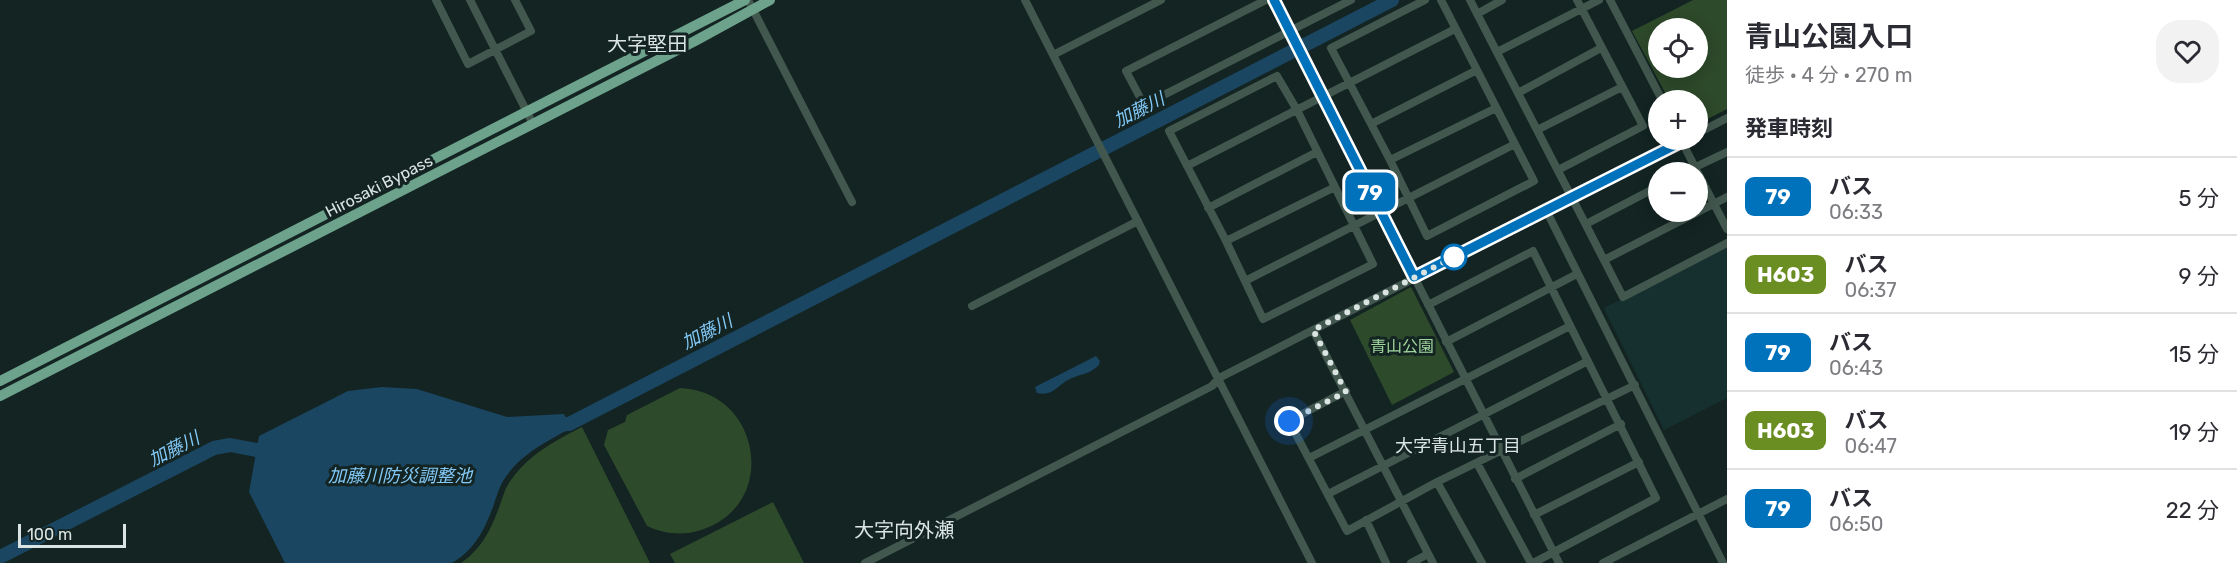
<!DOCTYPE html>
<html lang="ja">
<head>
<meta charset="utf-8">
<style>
	:root { --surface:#fff; --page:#f2f2f3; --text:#2b2b33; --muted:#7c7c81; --line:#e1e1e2 }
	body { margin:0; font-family:Rubik,"Noto Sans JP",sans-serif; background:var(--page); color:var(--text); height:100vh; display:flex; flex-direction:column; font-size:22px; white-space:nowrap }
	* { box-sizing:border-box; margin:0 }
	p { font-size:20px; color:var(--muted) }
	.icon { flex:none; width:33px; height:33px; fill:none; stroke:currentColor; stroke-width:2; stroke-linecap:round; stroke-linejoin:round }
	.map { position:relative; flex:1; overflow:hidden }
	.panel { display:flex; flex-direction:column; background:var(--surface); width:510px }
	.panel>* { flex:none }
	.badge { padding:0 12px; border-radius:9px; font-size:21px; line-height:39px }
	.controls { position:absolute; left:1648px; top:18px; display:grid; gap:12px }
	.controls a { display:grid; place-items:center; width:60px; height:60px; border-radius:50%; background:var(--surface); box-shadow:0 3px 15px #0003; font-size:30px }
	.scale { position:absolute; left:18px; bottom:15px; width:108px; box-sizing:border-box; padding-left:6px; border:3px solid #dae4e3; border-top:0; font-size:16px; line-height:21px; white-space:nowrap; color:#dae4e3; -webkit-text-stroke:4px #132423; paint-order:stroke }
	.you { position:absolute; width:30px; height:30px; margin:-15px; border:4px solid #fff; border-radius:50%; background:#1a73e8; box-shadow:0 0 0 9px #1a73e833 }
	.map>.badge { position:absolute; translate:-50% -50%; box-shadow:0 0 0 3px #fff }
	h2 { padding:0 18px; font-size:22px; line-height:54px }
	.round { display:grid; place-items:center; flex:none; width:63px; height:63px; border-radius:24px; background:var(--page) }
	.headline { display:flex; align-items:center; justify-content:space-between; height:102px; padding:0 18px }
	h1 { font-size:28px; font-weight:700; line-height:45px }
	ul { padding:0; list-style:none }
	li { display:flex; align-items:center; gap:18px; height:78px; padding:0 18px; border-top:2px solid var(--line) }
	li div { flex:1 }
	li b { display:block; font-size:22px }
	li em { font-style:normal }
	li .badge { min-width:66px; font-weight:700; text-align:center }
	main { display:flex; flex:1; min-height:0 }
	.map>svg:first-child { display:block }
	.built { fill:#15302e }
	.green { fill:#2d4a2a; fill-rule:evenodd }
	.water { fill:#1b4661 }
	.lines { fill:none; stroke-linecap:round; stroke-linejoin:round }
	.river { stroke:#1b4661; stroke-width:14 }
	.minor { stroke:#42574e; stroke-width:8 }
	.highway { stroke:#6da28c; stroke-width:10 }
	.line-casing { stroke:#fff; stroke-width:14 }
	.line { stroke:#0072bc; stroke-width:9 }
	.walk { stroke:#dae4e3; stroke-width:6; stroke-dasharray:0 10.8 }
	.stop-dot { fill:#fff; stroke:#0072bc; stroke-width:3 }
	.labels { text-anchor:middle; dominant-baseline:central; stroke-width:6; stroke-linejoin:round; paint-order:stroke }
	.street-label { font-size:16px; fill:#dae4e3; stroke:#132423 }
	.park-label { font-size:16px; fill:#a0d59b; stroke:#132423 }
	.water-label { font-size:18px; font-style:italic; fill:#83c9f7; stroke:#132423 }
	.neighbourhood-label { font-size:18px; fill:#dae4e3; stroke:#132423 }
	.quarter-label { font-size:20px; fill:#dae4e3; stroke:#132423 }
</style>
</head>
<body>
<main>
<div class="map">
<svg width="1727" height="563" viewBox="0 0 1727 563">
	<rect width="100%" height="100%" fill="#132423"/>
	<path class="built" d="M 1727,246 L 1727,398 L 1664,430 L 1604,308 Z"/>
	<path class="green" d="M 1693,0 L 1727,0 L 1727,109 L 1698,124 L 1698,100 L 1669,100 L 1632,31 ZM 1698,28 L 1698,68 L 1659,68 L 1659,28 Z
		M 1411,287 L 1454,372 L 1392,405 L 1350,320 Z
		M 680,388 C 761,391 780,505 701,530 C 683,536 664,534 647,526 L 604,445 L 608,430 L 625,422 L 627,415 Z
		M 582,427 L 650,563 L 461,563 C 480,550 490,532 498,510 C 501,503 503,495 506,488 C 523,458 552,442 582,427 Z
		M 773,502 L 804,563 L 675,563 L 670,554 Z"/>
	<path class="water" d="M 1096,356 L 1100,361 L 1099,365 C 1087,376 1082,373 1070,379 C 1057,385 1053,397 1037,393 L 1035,387 Z
		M 382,387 L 417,389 L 507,417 L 564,414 L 571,428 C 546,442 521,454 505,478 C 500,485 497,495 494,504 C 486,527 475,550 452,563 L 285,563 L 249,492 L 259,436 L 348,391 Z"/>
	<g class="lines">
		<path class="river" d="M 550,425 L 569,424 L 1392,0
			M 0,557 L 214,448 L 230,445 L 256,450 L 274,448"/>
		<path class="minor" d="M 436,0 L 468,64 L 531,31 L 515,0
			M 470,0 L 533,124
			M 748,0 L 852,202
			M 1025,0 L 1312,563
			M 1266,0 L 1126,71 L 1144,105 L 1351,0
			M 1274,0 L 1559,563
			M 1425,0 L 1331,48 L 1390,160 L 1427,236 L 1534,181 L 1441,0
			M 1470,0 L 1623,297 L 1727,243
			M 1610,0 L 1662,100
			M 1477,14 L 1502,0
			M 1497,52 L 1599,0
			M 1053,55 L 1161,0
			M 1277,76 L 1297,110 L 1373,264 L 1263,319 L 1226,241 L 1169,131 Z
			M 1518,93 L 1601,48
			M 1371,124 L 1477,70
			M 1537,130 L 1622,87
			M 1698,133 L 1727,118
			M 1681,140 L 1727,229
			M 1390,160 L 1496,108
			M 1187,166 L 1455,29
			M 1558,170 L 1643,126 L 1577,0
			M 1685,172 L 1727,152
			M 1208,208 L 1317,152
			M 1546,210 L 1723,563
			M 1586,224 L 1659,186
			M 1226,241 L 1335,187
			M 1604,260 L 1727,197
			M 1245,281 L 1515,144
			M 1428,305 L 1533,251 L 1656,498 L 1533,563
			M 972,306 L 1138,221
			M 1313,330 L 1433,563
			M 1446,342 L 1577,274
			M 1346,391 L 1289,421 L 1347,531 L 1437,482 L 1635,385
			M 1309,458 L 1570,326
			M 1477,463 L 1531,563
			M 1515,479 L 1621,424
			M 1437,482 L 1482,563
			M 1328,494 L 1588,361
			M 1534,515 L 1639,462
			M 1366,520 L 1386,563
			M 865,563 L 1212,386 L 1219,378 L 1685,140
			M 1411,563 L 1428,554
			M 1603,563 L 1727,499"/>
		<path class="highway" d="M 0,381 L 745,0
			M 0,396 L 695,41 L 770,0"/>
	</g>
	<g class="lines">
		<g class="line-casing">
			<path id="line" d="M 1274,0 L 1414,277 L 1685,140"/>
		</g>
		<use href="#line" class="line"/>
		<path class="walk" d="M 1289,421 L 1346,392 L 1313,330 L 1454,257"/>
	</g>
	<circle class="stop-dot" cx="1454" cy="257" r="12"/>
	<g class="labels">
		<g class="street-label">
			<text transform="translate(379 186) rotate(-27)">Hirosaki Bypass</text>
		</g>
		<g class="park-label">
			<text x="1402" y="346">青山公園</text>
		</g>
		<g class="water-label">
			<text transform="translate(1139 110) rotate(-27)">加藤川</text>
			<text transform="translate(707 332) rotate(-27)">加藤川</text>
			<text transform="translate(174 449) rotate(-27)">加藤川</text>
			<text x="400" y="476">加藤川防災調整池</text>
		</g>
		<g class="neighbourhood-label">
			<text x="1458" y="446">大字青山五丁目</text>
		</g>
		<g class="quarter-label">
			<text x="647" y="44">大字堅田</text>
			<text x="904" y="530">大字向外瀬</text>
		</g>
	</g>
</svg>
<div class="controls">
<a><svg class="icon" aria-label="locate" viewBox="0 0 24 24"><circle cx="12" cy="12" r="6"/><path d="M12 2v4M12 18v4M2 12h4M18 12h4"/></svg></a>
<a>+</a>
<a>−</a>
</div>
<div class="scale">100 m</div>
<div class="you" style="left:1289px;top:421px"></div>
<b class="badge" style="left:1370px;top:192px;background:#0072bc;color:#fff">79</b>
</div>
<section class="panel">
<div class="headline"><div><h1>青山公園入口</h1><p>徒歩 · 4 分 · 270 m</p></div><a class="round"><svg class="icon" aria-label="heart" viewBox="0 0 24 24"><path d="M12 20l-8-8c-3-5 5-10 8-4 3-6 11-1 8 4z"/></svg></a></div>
<h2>発車時刻</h2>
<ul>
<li><span class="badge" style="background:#0072bc;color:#fff">79</span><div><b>バス</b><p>06:33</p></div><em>5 分</em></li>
<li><span class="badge" style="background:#6b8e23;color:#fff">H603</span><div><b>バス</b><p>06:37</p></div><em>9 分</em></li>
<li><span class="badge" style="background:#0072bc;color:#fff">79</span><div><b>バス</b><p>06:43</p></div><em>15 分</em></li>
<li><span class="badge" style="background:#6b8e23;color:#fff">H603</span><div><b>バス</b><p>06:47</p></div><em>19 分</em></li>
<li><span class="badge" style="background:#0072bc;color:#fff">79</span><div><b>バス</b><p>06:50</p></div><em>22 分</em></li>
</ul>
</section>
</main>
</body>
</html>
